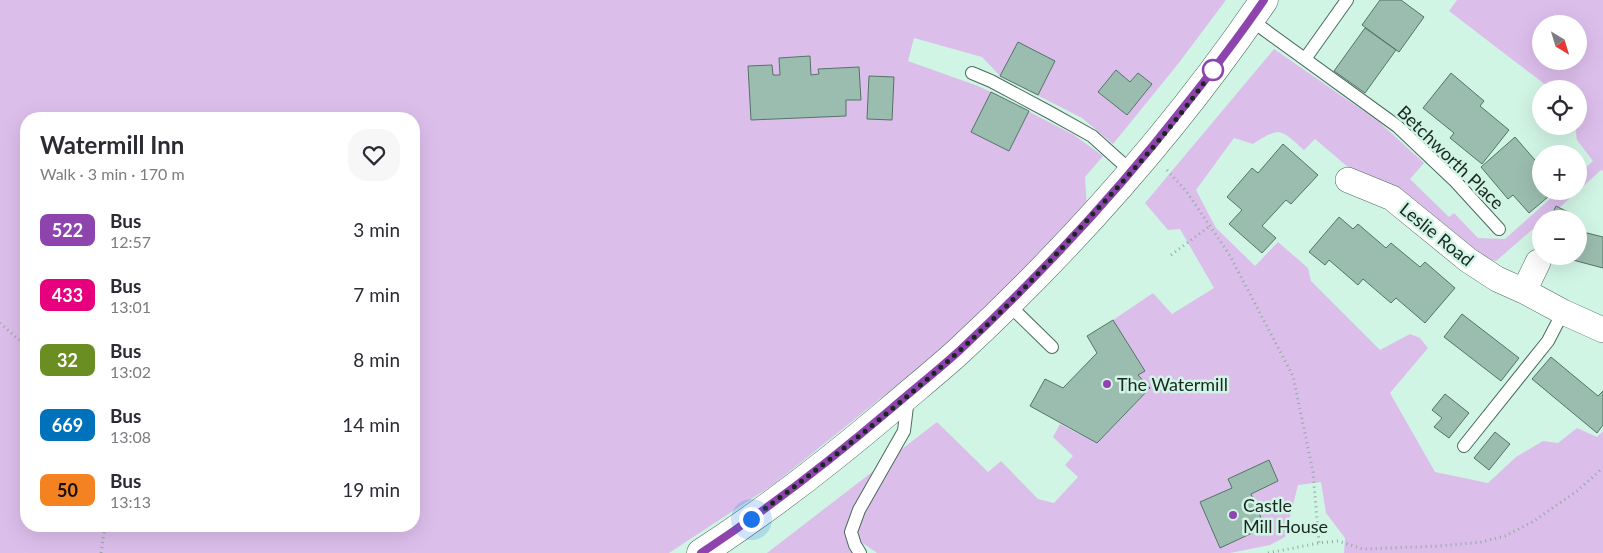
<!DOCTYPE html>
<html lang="en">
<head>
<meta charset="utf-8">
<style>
	:root { --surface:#fff; --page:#f7f7f7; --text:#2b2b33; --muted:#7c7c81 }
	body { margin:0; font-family:Lato,sans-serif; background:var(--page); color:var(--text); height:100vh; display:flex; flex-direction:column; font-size:19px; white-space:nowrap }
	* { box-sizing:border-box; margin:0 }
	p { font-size:16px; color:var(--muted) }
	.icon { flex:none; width:28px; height:28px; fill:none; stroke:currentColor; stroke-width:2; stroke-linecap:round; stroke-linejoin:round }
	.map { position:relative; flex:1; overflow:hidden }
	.panel { position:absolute; left:20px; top:112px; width:400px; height:420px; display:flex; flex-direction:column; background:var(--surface); border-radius:20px; box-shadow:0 5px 20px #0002 }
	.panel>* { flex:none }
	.badge { padding:0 10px; border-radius:8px; font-size:18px; line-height:32px }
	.needle { width:32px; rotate:142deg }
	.tools { position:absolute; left:1532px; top:15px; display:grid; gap:10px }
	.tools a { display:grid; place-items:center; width:55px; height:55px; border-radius:50%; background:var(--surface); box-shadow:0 5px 20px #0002; font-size:25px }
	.you { position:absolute; width:25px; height:25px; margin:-12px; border:4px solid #fff; border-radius:50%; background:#1a73e8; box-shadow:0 0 0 8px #1a73e833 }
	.map>.badge { position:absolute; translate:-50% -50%; box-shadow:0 0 0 2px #fff }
	.round { display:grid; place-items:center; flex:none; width:52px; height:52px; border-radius:20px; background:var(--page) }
	.head { display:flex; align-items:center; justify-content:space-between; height:85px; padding:0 20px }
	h1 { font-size:24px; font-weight:700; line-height:38px }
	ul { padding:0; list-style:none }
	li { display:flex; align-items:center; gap:15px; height:65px; padding:0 20px }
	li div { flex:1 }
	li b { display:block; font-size:19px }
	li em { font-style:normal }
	li .badge { min-width:55px; font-weight:700; text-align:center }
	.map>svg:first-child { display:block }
	.green { fill:#dcbeeb; fill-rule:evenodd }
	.building { fill:#9bbdaf; stroke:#537467 }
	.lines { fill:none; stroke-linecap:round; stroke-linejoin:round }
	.service-casing { stroke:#4a6b5d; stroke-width:14 }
	.minor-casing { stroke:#4a6b5d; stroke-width:26 }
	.primary-casing { stroke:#4a6b5d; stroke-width:29 }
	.path { stroke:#8eaa9e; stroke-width:3; stroke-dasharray:1 4; stroke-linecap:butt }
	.service { stroke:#fff; stroke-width:12 }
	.minor { stroke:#fff; stroke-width:25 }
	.primary { stroke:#fff; stroke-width:28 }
	.line-casing { stroke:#fff; stroke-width:11 }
	.line { stroke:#8e44ad; stroke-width:8 }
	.walk { stroke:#1a2722; stroke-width:5; stroke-dasharray:0 9 }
	.stop-dot { fill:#fff; stroke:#8e44ad; stroke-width:2.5 }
	.poi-dot { fill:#9243b3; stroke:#d1f5e5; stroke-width:2 }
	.labels { text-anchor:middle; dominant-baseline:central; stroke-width:5; stroke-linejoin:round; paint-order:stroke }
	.street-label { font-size:18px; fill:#1a2722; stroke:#d1f5e5 }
	.poi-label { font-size:18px; fill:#1a2722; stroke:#d1f5e5; text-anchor:start }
</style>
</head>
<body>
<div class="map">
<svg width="1603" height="553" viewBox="0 0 1603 553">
	<rect width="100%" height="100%" fill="#d1f5e5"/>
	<path class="green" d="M 0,0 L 1226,0 L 1178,64 L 1113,144 L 1082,118 L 1000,76 L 982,57 L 914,38 L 908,61 L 978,86 L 991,92 L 1074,135 L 1103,156 L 1085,177 L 1087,209 L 947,345 L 774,484 L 669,553 L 0,553 ZM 26,119 L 414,119 L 414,526 L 26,526 Z
		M 1457,0 L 1603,0 L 1603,171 L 1601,170 L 1579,190 L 1579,174 L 1593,161 L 1577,140 L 1575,126 L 1579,126 L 1579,89 L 1551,89 L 1449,11 ZM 1541,24 L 1579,24 L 1579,61 L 1541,61 Z
		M 1274,49 L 1378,121 L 1424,163 L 1410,179 L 1449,217 L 1454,213 L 1478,238 L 1505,239 L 1559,191 L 1578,191 L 1559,208 L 1556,206 L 1554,210 L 1544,219 L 1541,219 L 1541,222 L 1496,261 L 1484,258 L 1443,223 L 1393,189 L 1362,179 L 1315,139 L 1304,150 C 1280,129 1281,126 1253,144 L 1234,138 L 1196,190 L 1216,228 L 1255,266 L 1278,242 L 1308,268 L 1311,281 L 1380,350 L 1410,334 L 1420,338 L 1428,348 L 1390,393 L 1435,472 L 1488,483 L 1516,457 L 1543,441 L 1558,443 L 1577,428 L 1597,437 L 1603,431 L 1603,553 L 1344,553 L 1345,538 L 1326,513 L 1321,482 L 1298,485 L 1285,537 L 1270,545 L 1230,553 L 877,553 L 855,538 L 854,553 L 767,553 L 937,422 L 988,472 L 1001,461 L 1038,499 L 1054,503 L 1078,477 L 1065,465 L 1073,456 L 1053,437 L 1060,424 L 1097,443 L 1150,388 L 1138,375 L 1144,371 L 1113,320 L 1153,293 L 1172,314 L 1214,288 L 1180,229 L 1168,230 L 1145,203 Z"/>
	<path class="building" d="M 1380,0 L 1401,0 L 1424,17 L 1399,52 L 1362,25 Z
		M 1365,28 L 1396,50 L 1365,93 L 1334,71 Z
		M 1018,42 L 1055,61 L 1038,95 L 1000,76 Z
		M 810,56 L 811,75 L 819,74 L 818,69 L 859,67 L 861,100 L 846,100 L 846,116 L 751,120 L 748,66 L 772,65 L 773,75 L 780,75 L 779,58 Z
		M 1116,70 L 1130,82 L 1138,73 L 1152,84 L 1127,115 L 1098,92 Z
		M 1451,73 L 1484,101 L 1480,106 L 1509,130 L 1482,164 L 1450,138 L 1454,133 L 1423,108 Z
		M 869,76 L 894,77 L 892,120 L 867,119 Z
		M 991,92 L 1029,111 L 1009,151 L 971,132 Z
		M 1515,137 L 1541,167 L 1541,171 L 1539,173 L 1541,175 L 1541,191 L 1555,191 L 1529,213 L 1513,195 L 1508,199 L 1481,167 Z
		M 1283,144 L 1318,175 L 1291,204 L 1286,200 L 1262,226 L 1276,238 L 1262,253 L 1229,224 L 1242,210 L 1227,197 L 1252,168 L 1258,173 Z
		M 1556,206 L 1576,216 L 1575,219 L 1550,219 Z
		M 1339,217 L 1353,229 L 1358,224 L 1386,248 L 1391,243 L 1420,267 L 1425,262 L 1455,288 L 1425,323 L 1396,298 L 1391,303 L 1363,279 L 1358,285 L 1329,260 L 1325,265 L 1309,252 Z
		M 1579,231 L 1603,237 L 1603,268 L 1569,259 L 1570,256 L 1579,256 Z
		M 1462,314 L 1519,358 L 1501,381 L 1444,337 Z
		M 1113,320 L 1145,371 L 1138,375 L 1150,388 L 1097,443 L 1030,406 L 1045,379 L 1063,388 L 1097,353 L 1087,336 Z
		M 1551,357 L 1598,396 L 1603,391 L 1603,425 L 1597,433 L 1532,379 Z
		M 1445,394 L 1469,413 L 1449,438 L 1434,427 L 1442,418 L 1432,410 Z
		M 1495,432 L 1510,444 L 1489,470 L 1474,458 Z
		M 1269,460 L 1278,481 L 1251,494 L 1265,527 L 1220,548 L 1200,502 L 1232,488 L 1228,479 Z"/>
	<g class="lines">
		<g class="service-casing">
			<path id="service" d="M 1251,20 L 1397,126 L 1456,182 L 1499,229
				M 1305,59 L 1347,0
				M 972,73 L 991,81 L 1049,112 L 1092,136 L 1132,172
				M 1008,304 L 1052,347
				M 1464,446 L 1548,341 L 1563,312
				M 860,553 L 855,545 L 851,532 L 859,510 L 904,431 L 908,398"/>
		</g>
		<g class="minor-casing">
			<path id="minor" d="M 1348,180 L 1392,198 L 1468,260 L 1497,279 L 1524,291 L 1563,312 L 1603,330
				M 1524,291 L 1538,262"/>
		</g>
		<g class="primary-casing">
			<path id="primary" d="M 701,553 C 767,510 829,462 889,411 C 912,391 936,372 959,351 C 1072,246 1177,128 1264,0"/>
		</g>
		<path class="path" d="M 1167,170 L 1186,191 L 1229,254 L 1293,376 L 1313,472 L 1319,543
			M 1171,255 L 1210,226
			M 0,323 L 26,346
			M 101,553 L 105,526
			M 1268,553 L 1319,543 L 1338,541 L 1363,549 L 1440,546 L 1481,542 L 1505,536 L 1534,521 L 1577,491 L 1603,468"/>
		<use href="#service" class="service"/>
		<use href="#minor" class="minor"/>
		<use href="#primary" class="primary"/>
	</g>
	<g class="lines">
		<g class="line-casing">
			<path id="line" d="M 701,553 C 768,509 831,460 892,408 C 914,389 937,371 959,351 C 1039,276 1115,195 1183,108 C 1211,73 1239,37 1264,0"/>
		</g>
		<use href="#line" class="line"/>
		<path class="walk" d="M 751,519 C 822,467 891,412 957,353 C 1005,310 1049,263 1092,215 C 1135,169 1177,122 1213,70"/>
	</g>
	<circle class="stop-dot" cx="1213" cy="70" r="10"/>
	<g class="poi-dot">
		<circle cx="1107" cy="384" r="5"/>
		<circle cx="1233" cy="515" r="5"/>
	</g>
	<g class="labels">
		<g class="street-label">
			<text transform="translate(1451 157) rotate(44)">Betchworth Place</text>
			<text transform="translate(1437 234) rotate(39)">Leslie Road</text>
		</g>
		<g class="poi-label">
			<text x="1117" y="384">The Watermill</text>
			<text x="1243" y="505">Castle<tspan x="1243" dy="21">Mill House</tspan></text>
		</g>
	</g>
</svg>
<div class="tools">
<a><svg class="needle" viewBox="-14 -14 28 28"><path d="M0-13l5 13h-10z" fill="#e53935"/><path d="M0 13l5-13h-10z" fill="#7c7c81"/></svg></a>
<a><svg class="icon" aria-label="locate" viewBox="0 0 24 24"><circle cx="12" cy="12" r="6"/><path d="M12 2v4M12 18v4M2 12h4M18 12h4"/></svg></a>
<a>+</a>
<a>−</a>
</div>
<div class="you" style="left:751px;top:519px"></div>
<section class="panel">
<div class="head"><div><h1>Watermill Inn</h1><p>Walk · 3 min · 170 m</p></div><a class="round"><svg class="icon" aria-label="heart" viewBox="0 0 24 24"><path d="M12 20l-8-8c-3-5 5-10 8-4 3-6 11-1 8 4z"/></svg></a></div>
<ul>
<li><span class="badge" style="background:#8e44ad;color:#fff">522</span><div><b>Bus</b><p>12:57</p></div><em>3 min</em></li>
<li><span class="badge" style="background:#e6007e;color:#fff">433</span><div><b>Bus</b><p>13:01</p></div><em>7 min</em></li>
<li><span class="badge" style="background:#6b8e23;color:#fff">32</span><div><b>Bus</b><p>13:02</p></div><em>8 min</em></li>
<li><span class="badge" style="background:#0072bc;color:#fff">669</span><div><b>Bus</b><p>13:08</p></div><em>14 min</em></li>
<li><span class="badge" style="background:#f58220;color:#111">50</span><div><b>Bus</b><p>13:13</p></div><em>19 min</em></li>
</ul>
</section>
</div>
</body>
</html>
